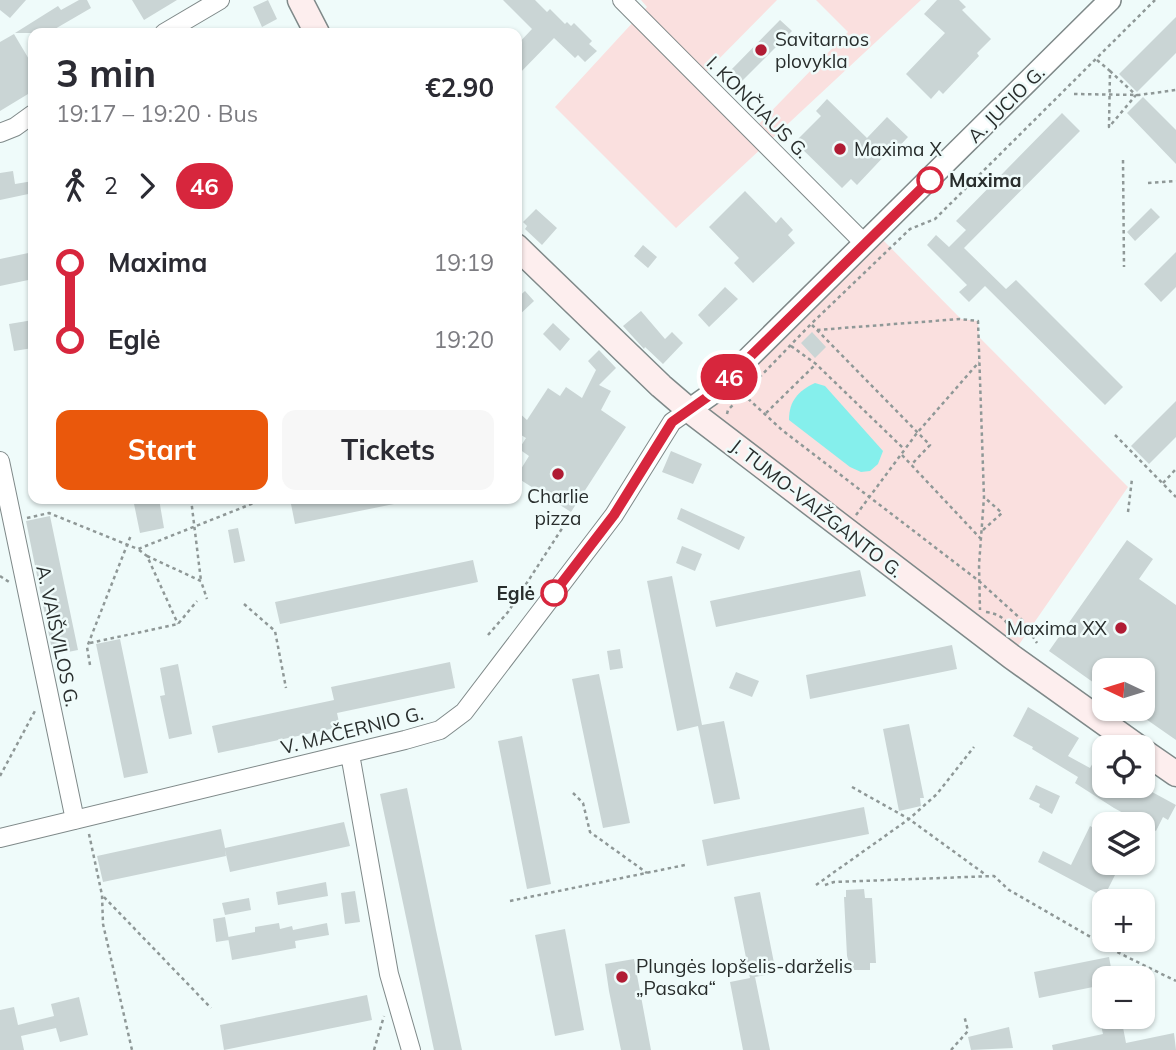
<!DOCTYPE html>
<html lang="en">
<head>
<meta charset="utf-8">
<style>
	:root { --surface:#fff; --page:#f7f7f7; --text:#2b2b33; --muted:#7c7c81; --accent:#ea580c }
	body { margin:0; font-family:Mulish,sans-serif; background:var(--page); color:var(--text); height:100vh; display:flex; flex-direction:column; font-size:26px; white-space:nowrap }
	* { box-sizing:border-box; margin:0 }
	p { font-size:23px; color:var(--muted) }
	.icon { flex:none; width:38px; height:38px; fill:none; stroke:currentColor; stroke-width:2; stroke-linecap:round; stroke-linejoin:round }
	.map { position:relative; flex:1; overflow:hidden }
	.panel { position:absolute; left:28px; top:28px; width:494px; height:476px; display:flex; flex-direction:column; background:var(--surface); border-radius:14px; box-shadow:0 2px 5px #0004 }
	.panel>* { flex:none }
	.badge { padding:0 14px; border-radius:23px; font-size:24px; line-height:46px }
	.needle { width:46px; rotate:274deg }
	.fabs { position:absolute; left:1092px; top:658px; display:grid; gap:14px }
	.fabs a { display:grid; place-items:center; width:63px; height:63px; border-radius:14px; background:var(--surface); box-shadow:0 2px 5px #0004; font-size:35px }
	.map>.badge { position:absolute; translate:-50% -50%; box-shadow:0 0 0 4px #fff }
	.legs { display:flex; align-items:center; gap:10px; height:77px; padding:0 28px; font-size:23px }
	.legs p { margin-inline-start:auto }
	.summary { display:flex; align-items:center; justify-content:space-between; height:119px; padding:0 28px }
	h1 { font-size:38px; font-weight:700; line-height:52px }
	.action { display:flex; gap:14px; margin-top:auto; padding:14px 28px }
	.action a { flex:1; height:80px; border-radius:14px; background:var(--accent); color:#fff; font-size:28px; font-weight:700; line-height:80px; text-align:center }
	.action a+a { background:var(--page); color:var(--text) }
	ul { padding:0 28px; list-style:none }
	li { display:flex; align-items:center; gap:24px; height:77px; font-size:26px }
	li i { display:grid; place-items:center; width:10px; height:100%; margin:0 9px; background:currentColor }
	li i::after { content:''; width:18px; height:18px; margin:-9px; border:5px solid; border-radius:50%; background:var(--surface) }
	li p { margin-inline-start:auto }
	li:first-child i { background:linear-gradient(#0000 50%,currentColor 0) }
	li:last-child i { background:linear-gradient(currentColor 50%,#0000 0) }
	.map>svg:first-child { display:block }
	.green { fill:#fae0df }
	.water { fill:#85efec }
	.building { fill:#cad5d5 }
	.lines { fill:none; stroke-linecap:round; stroke-linejoin:round }
	.minor-casing { stroke:#7f8989; stroke-width:20 }
	.tertiary-casing { stroke:#7f8989; stroke-width:24 }
	.secondary-casing { stroke:#7f8989; stroke-width:27 }
	.path { stroke:#8f9897; stroke-width:2.5; stroke-dasharray:3.5 3.5; stroke-linecap:butt }
	.minor { stroke:#fff; stroke-width:18 }
	.tertiary { stroke:#fff; stroke-width:21 }
	.secondary { stroke:#fdeeee; stroke-width:24 }
	.line-1-casing { stroke:#fff; stroke-width:16 }
	.line-1 { stroke:#d7263d; stroke-width:10 }
	.poi-dot { fill:#b01c34; stroke:#effbfa; stroke-width:2.5 }
	.stop-1-dot { fill:#fff; stroke:#d7263d; stroke-width:3.5 }
	.labels { text-anchor:middle; dominant-baseline:central; stroke-width:5; stroke-linejoin:round; paint-order:stroke }
	.poi-label { font-size:19px; fill:#292e2d; stroke:#effbfa; text-anchor:start }
	.street-label { font-size:19px; fill:#292e2d; stroke:#effbfa }
	.stop-label { font-size:19px; font-weight:bold; fill:#292e2d; stroke:#effbfa; text-anchor:start }
</style>
</head>
<body>
<div class="map">
<svg width="1176" height="1050" viewBox="0 0 1176 1050">
	<rect width="100%" height="100%" fill="#effbfa"/>
	<path class="green" d="M 641,0 L 777,0 L 704,74 L 757,126 L 848,32 L 816,0 L 921,0 L 676,228 L 555,107 L 647,7 Z
		M 882,239 L 961,319 L 978,321 L 979,337 L 1128,487 L 1018,646 L 709,411 Z"/>
	<path class="water" d="M 815,383 L 825,386 L 883,451 L 878,464 L 870,471 L 861,472 L 850,467 L 789,420 C 789,401 798,391 815,383 Z"/>
	<path class="building" d="M 0,0 L 26,0 L 10,18 L 0,10 Z
		M 79,0 L 87,0 L 91,8 L 48,33 L 15,33 L 58,6 L 61,10 Z
		M 132,0 L 177,0 L 144,20 Z
		M 268,0 L 277,19 L 262,27 L 253,7 Z
		M 503,0 L 535,0 L 547,12 L 550,9 L 565,24 L 567,22 L 571,26 L 574,23 L 592,41 L 589,44 L 597,51 L 585,62 L 578,55 L 575,58 L 554,38 L 516,77 L 516,46 L 532,29 Z
		M 937,0 L 959,0 L 966,7 L 962,10 L 991,39 L 977,53 L 979,56 L 943,94 L 939,90 L 931,99 L 906,74 L 945,33 L 924,14 Z
		M 1176,17 L 1176,53 L 1137,92 L 1119,74 Z
		M 780,20 L 792,31 L 742,81 L 731,70 Z
		M 14,34 L 33,66 L 33,91 L 0,111 L 0,42 Z
		M 1143,97 L 1176,130 L 1176,164 L 1127,113 Z
		M 827,99 L 867,138 L 887,117 L 908,137 L 892,154 L 889,151 L 857,185 L 851,179 L 842,188 L 795,142 L 821,116 L 816,111 Z
		M 1062,113 L 1080,131 L 964,248 L 1006,289 L 1016,280 L 1123,387 L 1105,405 L 985,286 L 969,302 L 959,292 L 967,285 L 927,245 L 936,235 L 949,247 L 966,230 L 956,221 Z
		M 13,171 L 15,184 L 33,181 L 33,193 L 0,200 L 0,173 Z
		M 745,191 L 776,223 L 781,217 L 793,230 L 788,235 L 795,243 L 753,283 L 734,263 L 739,258 L 709,227 Z
		M 1151,208 L 1160,217 L 1135,241 L 1127,232 Z
		M 536,209 L 557,228 L 542,245 L 525,229 L 527,226 L 523,222 Z
		M 643,245 L 657,257 L 648,268 L 634,256 Z
		M 33,252 L 33,279 L 0,286 L 0,259 Z
		M 1176,252 L 1176,287 L 1161,302 L 1144,284 Z
		M 725,287 L 738,299 L 709,327 L 698,315 Z
		M 525,291 L 534,301 L 516,318 L 516,299 Z
		M 641,311 L 665,339 L 672,332 L 683,343 L 663,364 L 645,347 L 644,349 L 623,326 Z
		M 33,320 L 33,348 L 14,351 L 9,324 Z
		M 553,323 L 570,339 L 560,351 L 543,334 Z
		M 812,332 L 826,347 L 815,358 L 801,343 Z
		M 599,350 L 616,368 L 599,385 L 611,391 L 601,410 L 626,427 L 571,512 L 516,477 L 529,456 L 519,449 L 526,438 L 516,432 L 516,410 L 527,420 L 548,388 L 560,396 L 566,387 L 582,398 L 596,370 L 588,361 Z
		M 1176,401 L 1176,437 L 1149,464 L 1131,446 Z
		M 671,451 L 702,464 L 693,484 L 662,472 Z
		M 133,499 L 159,499 L 164,528 L 140,533 Z
		M 290,499 L 394,499 L 394,504 L 295,524 Z
		M 681,508 L 745,537 L 739,550 L 677,519 Z
		M 50,516 L 78,650 L 53,655 L 26,521 Z
		M 238,528 L 245,561 L 234,563 L 228,530 Z
		M 1127,540 L 1153,559 L 1139,579 L 1176,605 L 1176,740 L 1143,717 L 1143,670 L 1104,670 L 1104,690 L 1049,651 Z
		M 682,546 L 702,554 L 695,571 L 676,563 Z
		M 473,560 L 478,582 L 280,624 L 275,602 Z
		M 860,570 L 866,596 L 716,627 L 710,601 Z
		M 672,576 L 702,725 L 724,721 L 740,799 L 714,804 L 698,726 L 677,731 L 647,581 Z
		M 120,639 L 148,773 L 124,778 L 96,644 Z
		M 952,645 L 957,669 L 810,699 L 806,675 Z
		M 620,649 L 623,668 L 610,670 L 607,651 Z
		M 450,662 L 455,688 L 337,713 L 340,727 L 218,753 L 212,726 L 334,700 L 331,687 Z
		M 178,664 L 192,734 L 169,739 L 160,696 L 165,695 L 160,668 Z
		M 736,672 L 759,681 L 752,697 L 729,688 Z
		M 599,674 L 630,823 L 603,828 L 572,679 Z
		M 1028,707 L 1079,738 L 1068,756 L 1090,768 L 1094,761 L 1104,766 L 1104,786 L 1141,786 L 1176,805 L 1168,820 L 1163,817 L 1156,831 L 1114,808 L 1075,783 L 1078,777 L 1032,749 L 1033,747 L 1013,736 Z
		M 909,724 L 924,798 L 920,798 L 921,806 L 899,811 L 883,729 Z
		M 522,736 L 551,884 L 527,889 L 498,741 Z
		M 1036,785 L 1060,796 L 1052,814 L 1039,807 L 1040,804 L 1029,799 Z
		M 407,788 L 436,930 L 462,1050 L 434,1050 L 380,794 Z
		M 864,807 L 869,834 L 707,866 L 702,840 Z
		M 344,822 L 350,846 L 230,872 L 225,850 L 226,856 L 103,882 L 97,856 L 221,829 L 225,848 Z
		M 1090,826 L 1104,833 L 1104,863 L 1121,863 L 1104,897 L 1038,862 L 1043,851 L 1071,865 Z
		M 326,882 L 328,896 L 278,905 L 276,892 Z
		M 864,889 L 865,898 L 872,898 L 876,963 L 870,963 L 870,970 L 851,970 L 847,956 L 844,897 L 846,897 L 846,890 Z
		M 355,891 L 360,922 L 345,924 L 341,893 Z
		M 760,892 L 776,973 L 750,978 L 734,897 Z
		M 249,898 L 251,910 L 225,915 L 222,903 Z
		M 225,917 L 229,940 L 216,942 L 213,919 Z
		M 279,923 L 280,929 L 292,926 L 293,930 L 327,923 L 329,935 L 295,941 L 296,948 L 232,960 L 228,937 L 255,932 L 255,927 Z
		M 565,929 L 584,1030 L 555,1036 L 535,935 Z
		M 1109,957 L 1113,978 L 1104,978 L 1104,1014 L 1099,1015 L 1093,987 L 1039,998 L 1034,972 Z
		M 634,959 L 651,1050 L 621,1050 L 609,991 L 605,964 Z
		M 755,977 L 770,1050 L 743,1050 L 730,982 Z
		M 367,995 L 372,1020 L 224,1050 L 220,1025 Z
		M 79,997 L 88,1035 L 60,1042 L 56,1028 L 21,1036 L 24,1050 L 0,1050 L 0,1010 L 14,1007 L 18,1025 L 54,1016 L 51,1004 Z
		M 1099,1017 L 1121,1017 L 1126,1043 L 1174,1033 L 1176,1050 L 1053,1050 L 1052,1045 L 1103,1034 Z
		M 1009,1027 L 1013,1048 L 971,1050 L 968,1037 Z"/>
	<g class="lines">
		<g class="minor-casing">
			<path id="minor" d="M 622,0 L 865,244
				M 164,33 L 220,0
				M 0,133 L 15,127 L 33,114
				M 0,461 L 75,820
				M 350,754 L 389,974 L 411,1050
				M 0,838 L 405,740 L 440,730 L 464,712 L 614,515 L 672,422 L 689,410"/>
		</g>
		<g class="tertiary-casing">
			<path id="tertiary" d="M 689,410 L 713,393 L 1110,0"/>
		</g>
		<g class="secondary-casing">
			<path id="secondary" d="M 300,0 L 317,33
				M 516,246 L 661,386 L 689,410 L 1012,657 L 1138,747
				M 1143,751 L 1176,774"/>
		</g>
		<path class="path" d="M 1097,60 L 1110,71 L 1109,127 L 1136,95 L 1110,71
			M 1074,94 L 1139,95 L 1176,90
			M 1123,160 L 1124,267
			M 1148,183 L 1176,181
			M 812,325 L 930,445 L 911,465
			M 817,330 L 960,319 L 978,321 L 984,497 L 979,565 L 980,610
			M 791,346 L 816,364 L 904,449
			M 743,394 L 782,430 L 979,581 L 1022,620 L 1037,643
			M 766,413 L 816,364
			M 727,414 L 728,410 L 811,324 L 910,229 L 935,219 L 1155,0
			M 1115,435 L 1176,497
			M 902,455 L 981,539
			M 1163,483 L 1176,469
			M 191,499 L 201,581
			M 1128,512 L 1132,479
			M 856,515 L 917,433 L 979,362
			M 27,518 L 49,513 L 138,549 L 264,499
			M 983,530 L 1002,513 L 984,497
			M 139,550 L 147,556 L 178,624
			M 147,556 L 201,581 L 207,599
			M 0,576 L 9,582
			M 244,604 L 275,631 L 286,688
			M 986,612 C 1000,614 1006,619 1012,632
			M 488,635 L 508,612 L 563,527
			M 90,643 L 178,624 L 197,601
			M 90,665 L 87,647 L 131,535
			M 0,776 L 36,709
			M 852,787 L 909,819 L 986,875
			M 573,793 L 583,803 L 590,832 L 647,873
			M 89,834 L 102,895 L 103,924 L 132,1050
			M 816,885 L 909,819 L 937,794 L 974,747
			M 825,885 L 834,882 L 994,876 L 1009,890 L 1115,951 L 1176,981
			M 104,897 L 211,1008
			M 510,901 L 685,865
			M 374,1050 L 384,1016
			M 951,1050 L 968,1031 L 964,1015"/>
		<use href="#minor" class="minor"/>
		<use href="#tertiary" class="tertiary"/>
		<use href="#secondary" class="secondary"/>
	</g>
	<g class="lines">
		<g class="line-1-casing">
			<path id="line-1" d="M 554,593 L 614,515 L 672,422 L 713,393 L 930,180"/>
		</g>
		<use href="#line-1" class="line-1"/>
	</g>
	<g class="poi-dot">
		<circle cx="761" cy="50" r="7"/>
		<circle cx="840" cy="149" r="7"/>
		<circle cx="558" cy="474" r="7"/>
		<circle cx="1121" cy="628" r="7"/>
		<circle cx="622" cy="977" r="7"/>
	</g>
	<g class="stop-1-dot">
		<circle cx="930" cy="180" r="12"/>
		<circle cx="554" cy="593" r="12"/>
	</g>
	<g class="labels">
		<g class="poi-label">
			<text x="775" y="39">Savitarnos<tspan x="775" dy="22">plovykla</tspan></text>
			<text x="854" y="149">Maxima X</text>
			<text x="558" y="496" text-anchor="middle">Charlie<tspan x="558" dy="22">pizza</tspan></text>
			<text x="1107" y="628" text-anchor="end">Maxima XX</text>
			<text x="636" y="966">Plungės lopšelis-darželis<tspan x="636" dy="22">„Pasaka“</tspan></text>
		</g>
		<g class="street-label">
			<text transform="translate(1006 104) rotate(-45)">A. JUCIO G.</text>
			<text transform="translate(758 107) rotate(45)">I. KONČIAUS G.</text>
			<text transform="translate(817 508) rotate(38)">J. TUMO-VAIŽGANTO G.</text>
			<text transform="translate(58 636) rotate(78)">A. VAIŠVILOS G.</text>
			<text transform="translate(352 730) rotate(-14)">V. MAČERNIO G.</text>
		</g>
		<g class="stop-label">
			<text x="949" y="180">Maxima</text>
			<text x="535" y="593" text-anchor="end">Eglė</text>
		</g>
	</g>
</svg>
<div class="fabs">
<a><svg class="needle" viewBox="-14 -14 28 28"><path d="M0-13l5 13h-10z" fill="#e53935"/><path d="M0 13l5-13h-10z" fill="#7c7c81"/></svg></a>
<a><svg class="icon" aria-label="locate" viewBox="0 0 24 24"><circle cx="12" cy="12" r="6"/><path d="M12 2v4M12 18v4M2 12h4M18 12h4"/></svg></a>
<a><svg class="icon" aria-label="layers" viewBox="0 0 24 24"><path d="M12 4l9 5-9 5-9-5zM3 14l9 5 9-5"/></svg></a>
<a>+</a>
<a>−</a>
</div>
<b class="badge" style="left:729px;top:377px;background:#d7263d;color:#fff">46</b>
<section class="panel">
<div class="summary"><div><h1>3 min</h1><p>19:17 – 19:20 · Bus</p></div><b>€2.90</b></div>
<div class="legs"><svg class="icon" aria-label="walk" viewBox="0 0 24 24"><circle cx="13" cy="4" r="2"/><path d="M13 8l-2 6 4 7M11 14l-3 7M7 12l3-4h3l4 4"/></svg>2<svg class="icon" aria-label="forward" viewBox="0 0 24 24"><path d="M9 5l7 7-7 7"/></svg><b class="badge" style="background:#d7263d;color:#fff">46</b></div>
<ul>
<li><i style="color:#d7263d"></i><b>Maxima</b><p>19:19</p></li>
<li><i style="color:#d7263d"></i><b>Eglė</b><p>19:20</p></li>
</ul>
<div class="action"><a>Start</a><a>Tickets</a></div>
</section>
</div>
</body>
</html>
